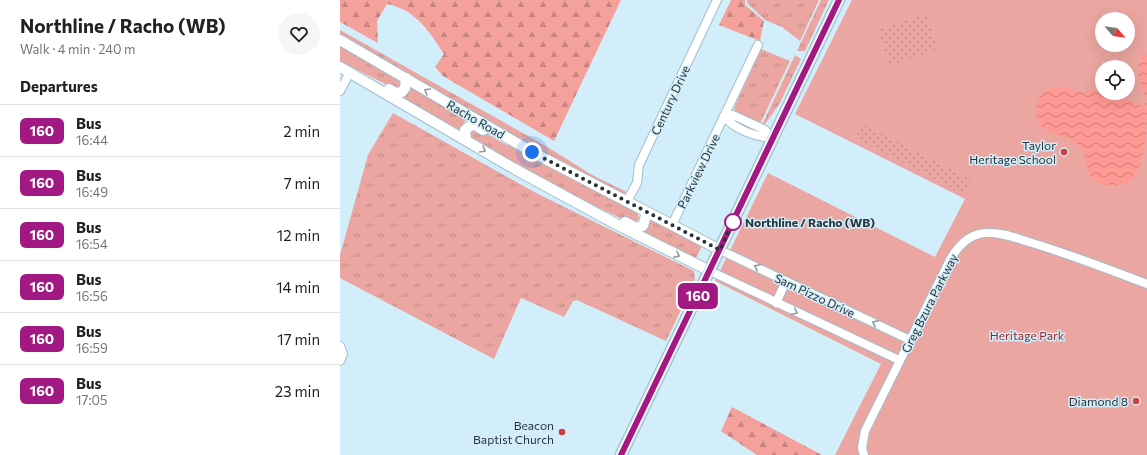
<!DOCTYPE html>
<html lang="en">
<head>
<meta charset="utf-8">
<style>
	:root { --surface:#fff; --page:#f6f6f6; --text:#222; --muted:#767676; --line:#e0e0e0 }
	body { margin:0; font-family:Commissioner,sans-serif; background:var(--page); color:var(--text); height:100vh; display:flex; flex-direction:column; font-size:15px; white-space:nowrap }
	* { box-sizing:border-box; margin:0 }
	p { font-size:13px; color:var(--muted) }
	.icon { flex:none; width:22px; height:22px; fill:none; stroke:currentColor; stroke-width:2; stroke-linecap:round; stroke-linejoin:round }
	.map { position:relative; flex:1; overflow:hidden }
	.details { display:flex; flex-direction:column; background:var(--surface); width:340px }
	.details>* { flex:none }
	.badge { padding:0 8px; border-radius:6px; font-size:14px; line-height:26px }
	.needle { width:26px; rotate:118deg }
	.buttons { position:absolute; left:755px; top:12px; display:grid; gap:8px }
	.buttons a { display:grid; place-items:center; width:40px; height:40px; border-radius:50%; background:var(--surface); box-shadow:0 4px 16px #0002; font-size:20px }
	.you { position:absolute; width:20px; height:20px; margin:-10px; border:3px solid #fff; border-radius:50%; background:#1a73e8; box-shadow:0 0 0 6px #1a73e833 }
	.map>.badge { position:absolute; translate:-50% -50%; box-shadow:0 0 0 2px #fff }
	h2 { padding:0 20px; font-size:15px; line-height:36px }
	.round { display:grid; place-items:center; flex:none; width:42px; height:42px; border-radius:21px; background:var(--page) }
	.summary { display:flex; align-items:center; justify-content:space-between; height:68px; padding:0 20px }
	h1 { font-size:19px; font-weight:700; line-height:30px }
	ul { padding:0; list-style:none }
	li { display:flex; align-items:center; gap:12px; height:52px; padding:0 20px; border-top:1px solid var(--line) }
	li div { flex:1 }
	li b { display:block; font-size:15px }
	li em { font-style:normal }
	li .badge { min-width:44px; font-weight:700; text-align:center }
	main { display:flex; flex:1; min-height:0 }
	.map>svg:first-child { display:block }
	.grass { fill:url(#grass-tufts) }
	.forest { fill:url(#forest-firs) }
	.park { fill:#eba6a1; fill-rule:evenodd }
	.garden { fill:url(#garden-dots) }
	.water { fill:url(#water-waves) }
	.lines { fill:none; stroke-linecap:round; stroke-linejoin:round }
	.minor-casing { stroke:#a3beca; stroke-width:10 }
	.tertiary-casing { stroke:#a3beca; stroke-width:12 }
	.secondary-casing { stroke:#a3beca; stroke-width:13 }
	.minor { stroke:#fff; stroke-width:8 }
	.tertiary { stroke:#fff; stroke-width:10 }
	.secondary { stroke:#c4e0ea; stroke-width:11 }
	.oneway { stroke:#949a9c }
	.line-casing { stroke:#fff; stroke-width:9 }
	.line { stroke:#a31984; stroke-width:6 }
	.walk { stroke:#293439; stroke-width:4; stroke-dasharray:0 7.2 }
	.poi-dot { fill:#cd3e41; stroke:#d2eefa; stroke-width:1.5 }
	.stop-dot { fill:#fff; stroke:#a31984; stroke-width:2 }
	.labels { text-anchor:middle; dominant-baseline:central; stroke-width:3; stroke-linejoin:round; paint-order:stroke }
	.street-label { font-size:12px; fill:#293439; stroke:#d2eefa }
	.poi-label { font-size:12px; fill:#293439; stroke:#d2eefa; text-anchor:end }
	.stop-label { font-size:12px; font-weight:bold; fill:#293439; stroke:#d2eefa; text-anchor:start }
	.park-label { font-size:12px; fill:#9b252a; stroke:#d2eefa }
</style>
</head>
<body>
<main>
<section class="details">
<div class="summary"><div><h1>Northline / Racho (WB)</h1><p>Walk · 4 min · 240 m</p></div><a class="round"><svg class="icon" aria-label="heart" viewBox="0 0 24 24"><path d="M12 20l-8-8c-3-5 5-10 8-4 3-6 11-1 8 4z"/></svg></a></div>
<h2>Departures</h2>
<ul>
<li><span class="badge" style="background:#a31984;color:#fff">160</span><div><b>Bus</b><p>16:44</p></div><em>2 min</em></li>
<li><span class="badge" style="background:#a31984;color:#fff">160</span><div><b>Bus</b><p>16:49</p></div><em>7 min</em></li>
<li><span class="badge" style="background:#a31984;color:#fff">160</span><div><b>Bus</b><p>16:54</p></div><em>12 min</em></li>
<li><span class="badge" style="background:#a31984;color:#fff">160</span><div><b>Bus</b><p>16:56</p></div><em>14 min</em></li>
<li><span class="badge" style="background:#a31984;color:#fff">160</span><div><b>Bus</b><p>16:59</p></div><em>17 min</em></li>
<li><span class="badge" style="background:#a31984;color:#fff">160</span><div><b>Bus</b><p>17:05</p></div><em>23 min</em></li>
</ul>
</section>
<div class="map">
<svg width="807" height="455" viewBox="0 0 807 455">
	<defs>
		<pattern id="grass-tufts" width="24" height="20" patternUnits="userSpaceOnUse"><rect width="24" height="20" fill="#eba6a1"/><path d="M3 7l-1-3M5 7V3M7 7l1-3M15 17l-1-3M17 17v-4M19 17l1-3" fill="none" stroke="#be8884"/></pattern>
		<pattern id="forest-firs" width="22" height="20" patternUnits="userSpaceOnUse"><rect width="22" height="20" fill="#f4a19c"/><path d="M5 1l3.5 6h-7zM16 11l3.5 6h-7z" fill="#c68480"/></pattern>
		<pattern id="garden-dots" width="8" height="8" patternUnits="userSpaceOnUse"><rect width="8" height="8" fill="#eba6a1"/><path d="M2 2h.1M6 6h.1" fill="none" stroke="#be8884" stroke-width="1.8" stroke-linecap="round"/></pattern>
		<pattern id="water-waves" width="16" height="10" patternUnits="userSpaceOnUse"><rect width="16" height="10" fill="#ff9993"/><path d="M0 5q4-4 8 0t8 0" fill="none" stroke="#ce7e79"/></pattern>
	</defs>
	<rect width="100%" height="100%" fill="#d2eefa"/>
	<path class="grass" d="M 407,0 L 479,0 L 460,41 L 442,27 L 425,20 L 407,3 Z
		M 481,0 L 489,0 L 465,51 L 457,51 Z
		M 0,30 L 204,145 L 254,176 L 287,192 L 284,194 L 279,194 L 170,134 L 0,35 Z
		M 0,44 L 59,79 L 60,84 L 59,87 L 51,87 L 0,61 Z
		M 421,49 L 450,61 L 420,124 L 397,113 L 394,108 Z
		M 455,55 L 461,59 L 440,103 L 426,123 L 422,125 Z
		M 71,86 L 127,118 L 119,131 L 63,98 Z
		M 53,113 L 196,193 L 354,271 L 355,279 L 353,285 L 326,341 L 237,300 L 233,301 L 224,317 L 181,298 L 154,359 L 0,278 L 0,255 L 28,155 Z
		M 139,129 L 163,143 L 194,157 L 293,210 L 298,214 L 299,219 L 295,222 L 289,222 L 229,194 L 134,141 L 130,136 L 130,131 Z
		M 311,219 L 362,246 L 356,258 L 303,233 Z"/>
	<path class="forest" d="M 0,0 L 281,0 L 214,141 L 103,76 L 95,67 L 104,54 C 89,31 76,10 47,4 L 37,21 L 38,43 L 0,22 Z
		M 391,0 L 405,0 L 405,5 L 424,21 L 420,41 L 379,25 Z
		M 392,407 L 482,455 L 483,455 L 417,455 L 381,431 Z"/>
	<path class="park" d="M 512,0 L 807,0 L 807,455 L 495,455 L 541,364 L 375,281 L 428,173 L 595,257 L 625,199 L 455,114 ZM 762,19 L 788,19 L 788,45 L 762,45 ZM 762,67 L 788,67 L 788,93 L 762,93 Z"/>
	<path class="garden" d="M 580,16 L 587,16 L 598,49 L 549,65 L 538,30 Z
		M 524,124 L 631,180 L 624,195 L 516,138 Z"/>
	<path class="water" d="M 807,54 L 807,98 C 800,87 795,68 802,56 Z
		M 716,87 L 725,87 L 743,93 L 752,90 L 762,91 L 762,93 L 773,93 L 803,106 L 807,103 C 807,130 807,188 776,185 C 768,185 758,185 753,179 C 745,172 747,157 741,148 C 730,131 696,139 696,113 C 696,107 697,100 700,96 C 704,90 710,88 716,87 Z"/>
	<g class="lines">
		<g class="minor-casing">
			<path id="minor" d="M 0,91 L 10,72
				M 393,115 L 425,130 L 433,138 C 416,137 395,130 384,116 Z
				M 287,201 L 297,183 L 299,165 L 377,0
				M 332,225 L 418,45
				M 380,250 L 570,340
				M 370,271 L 559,360
				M 436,303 L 446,281
				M 0,346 L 3,354 L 0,361
				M 524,455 L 522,448 L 525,431 L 611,258 C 619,245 630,233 647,233 C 661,232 676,238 689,242 C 729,254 768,269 807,284"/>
		</g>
		<g class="tertiary-casing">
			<path id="tertiary" d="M 0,40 L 192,152 L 380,250
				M 0,67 L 173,168 L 276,224 L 370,271
				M 49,89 L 56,93 L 62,92 L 65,88 L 66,78
				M 126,140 L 125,130 L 133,124 L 143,130
				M 285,222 L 296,228 L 303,226 L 307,212"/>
		</g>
		<g class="secondary-casing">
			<path id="secondary" d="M 281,455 L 499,0"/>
		</g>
		<use href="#minor" class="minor"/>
		<use href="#tertiary" class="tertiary"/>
		<use href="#secondary" class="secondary"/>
	</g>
	<defs><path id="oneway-chevron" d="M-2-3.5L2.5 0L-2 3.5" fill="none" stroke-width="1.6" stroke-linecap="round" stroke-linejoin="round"/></defs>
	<g class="oneway">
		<use href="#oneway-chevron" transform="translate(87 91) rotate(-150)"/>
		<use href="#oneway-chevron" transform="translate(143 150) rotate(31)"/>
		<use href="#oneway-chevron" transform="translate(337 255) rotate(27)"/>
		<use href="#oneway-chevron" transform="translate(417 267) rotate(-154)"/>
		<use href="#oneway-chevron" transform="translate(455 312) rotate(25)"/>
		<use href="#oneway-chevron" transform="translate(535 323) rotate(-155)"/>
	</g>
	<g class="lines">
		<g class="line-casing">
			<path id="line" d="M 281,455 L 499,0"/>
		</g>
		<use href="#line" class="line"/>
		<path class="walk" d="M 192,152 L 380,250 L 393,222"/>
	</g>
	<g class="poi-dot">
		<circle cx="724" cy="152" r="4"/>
		<circle cx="796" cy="401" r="4"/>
		<circle cx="222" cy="432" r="4"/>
	</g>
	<circle class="stop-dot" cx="393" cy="222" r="8"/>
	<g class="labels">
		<g class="street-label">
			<text transform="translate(330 100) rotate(-65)">Century Drive</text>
			<text transform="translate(136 119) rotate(30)">Racho Road</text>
			<text transform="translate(358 171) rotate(-64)">Parkview Drive</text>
			<text transform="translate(475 295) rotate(25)">Sam Pizzo Drive</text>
			<text transform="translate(589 303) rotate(-63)">Greg Bzura Parkway</text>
		</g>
		<g class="poi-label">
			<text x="716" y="145">Taylor<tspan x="716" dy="14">Heritage School</tspan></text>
			<text x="788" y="401">Diamond 8</text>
			<text x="214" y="425">Beacon<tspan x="214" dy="14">Baptist Church</tspan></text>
		</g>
		<g class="stop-label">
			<text x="405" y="222">Northline / Racho (WB)</text>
		</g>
		<g class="park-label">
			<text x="687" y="335">Heritage Park</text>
		</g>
	</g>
</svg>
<div class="buttons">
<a><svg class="needle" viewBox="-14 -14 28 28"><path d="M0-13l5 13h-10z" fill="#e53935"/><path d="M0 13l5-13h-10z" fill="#767676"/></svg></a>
<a><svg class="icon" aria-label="locate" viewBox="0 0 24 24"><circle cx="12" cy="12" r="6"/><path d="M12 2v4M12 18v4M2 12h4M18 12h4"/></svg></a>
</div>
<div class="you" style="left:192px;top:152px"></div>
<b class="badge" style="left:358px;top:296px;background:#a31984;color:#fff">160</b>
</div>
</main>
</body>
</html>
